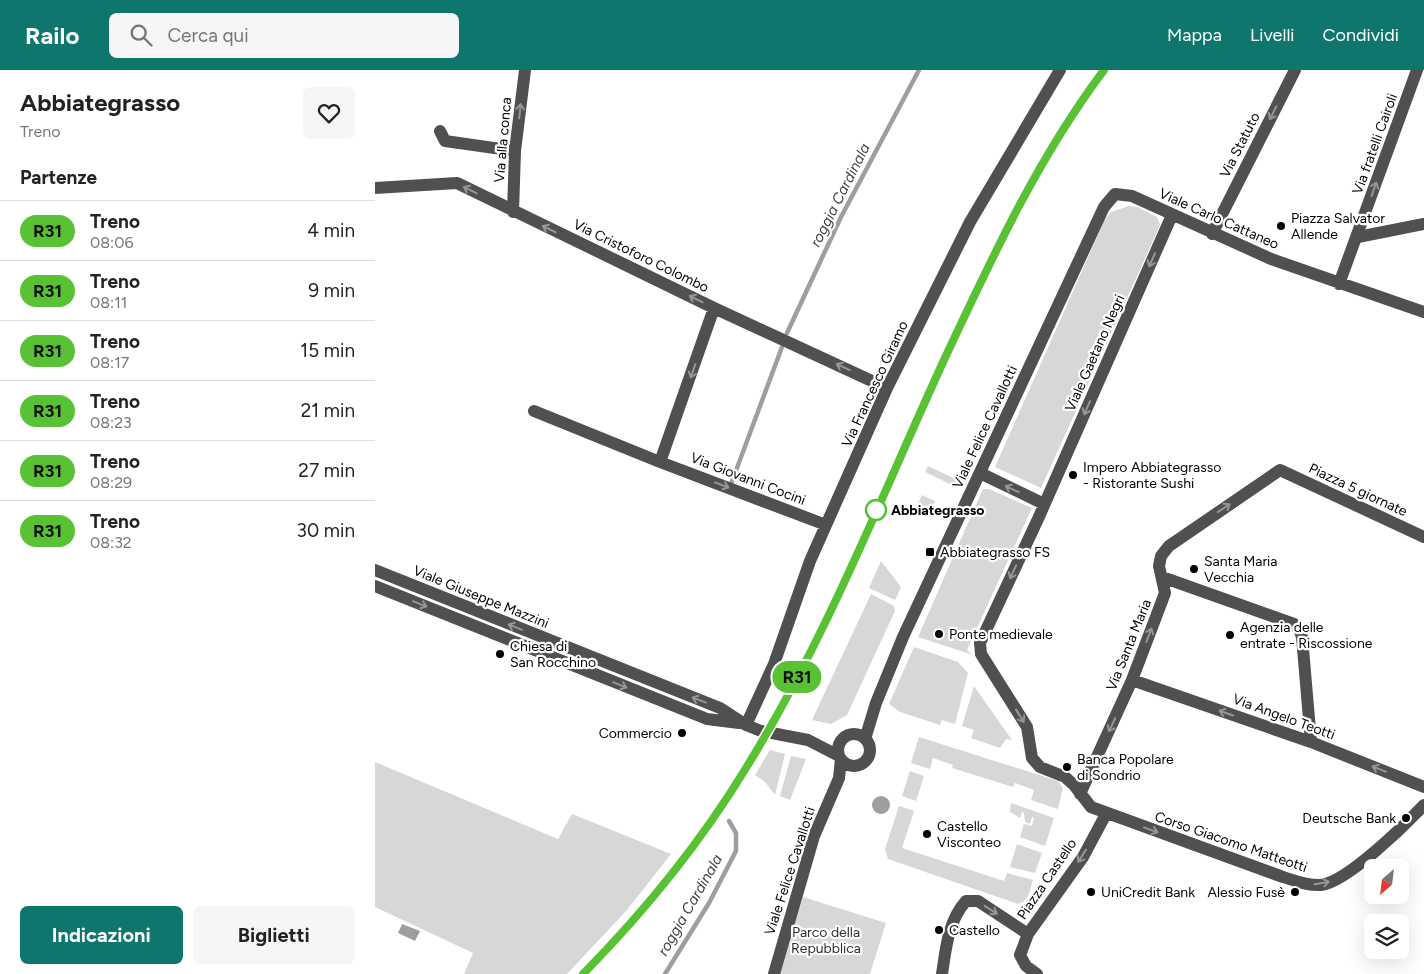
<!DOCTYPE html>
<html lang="it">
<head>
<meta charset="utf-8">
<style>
	:root { --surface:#fff; --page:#f6f6f6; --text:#222; --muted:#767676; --line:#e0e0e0; --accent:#0f766e }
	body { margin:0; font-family:Figtree,sans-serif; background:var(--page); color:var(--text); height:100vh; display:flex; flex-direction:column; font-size:19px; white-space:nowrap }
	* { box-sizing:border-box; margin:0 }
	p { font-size:16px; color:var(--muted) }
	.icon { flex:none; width:28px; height:28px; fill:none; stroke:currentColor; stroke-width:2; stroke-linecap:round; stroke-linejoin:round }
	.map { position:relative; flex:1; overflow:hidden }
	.panel { display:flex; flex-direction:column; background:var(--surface); width:375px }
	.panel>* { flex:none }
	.badge { padding:0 10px; border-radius:16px; font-size:18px; line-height:32px }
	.needle { width:32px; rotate:208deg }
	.tools { position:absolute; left:989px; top:789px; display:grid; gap:10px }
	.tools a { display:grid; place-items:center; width:45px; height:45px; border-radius:8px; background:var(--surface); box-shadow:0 5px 20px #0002; font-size:25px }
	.map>.badge { position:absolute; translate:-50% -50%; box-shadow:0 0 0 2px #fff }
	h2 { padding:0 20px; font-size:19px; line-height:45px }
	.round { display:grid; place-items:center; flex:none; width:52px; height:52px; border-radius:8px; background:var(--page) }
	.summary { display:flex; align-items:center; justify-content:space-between; height:85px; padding:0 20px }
	h1 { font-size:24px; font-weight:700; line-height:38px }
	.action { display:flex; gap:10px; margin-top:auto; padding:10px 20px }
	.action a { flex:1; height:58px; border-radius:8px; background:var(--accent); color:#fff; font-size:20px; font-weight:700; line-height:58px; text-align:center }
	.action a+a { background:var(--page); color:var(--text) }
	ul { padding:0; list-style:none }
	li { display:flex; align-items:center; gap:15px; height:60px; padding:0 20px; border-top:1px solid var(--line) }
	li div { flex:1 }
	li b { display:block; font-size:19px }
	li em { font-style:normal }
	li .badge { min-width:55px; font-weight:700; text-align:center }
	header { display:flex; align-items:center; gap:30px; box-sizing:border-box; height:70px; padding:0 25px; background:var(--accent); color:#fff }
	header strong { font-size:24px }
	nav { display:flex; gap:28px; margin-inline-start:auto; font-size:18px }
	.search { width:350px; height:45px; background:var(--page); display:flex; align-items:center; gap:12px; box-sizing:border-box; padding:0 18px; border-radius:8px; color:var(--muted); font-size:19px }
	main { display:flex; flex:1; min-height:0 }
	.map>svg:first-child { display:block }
	.green { fill:#d7d7d7 }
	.water { fill:#9e9e9e }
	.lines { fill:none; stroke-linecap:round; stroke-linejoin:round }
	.stream { stroke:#9e9e9e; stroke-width:4.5 }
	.minor { stroke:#505050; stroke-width:12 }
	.rail-casing { stroke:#000; stroke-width:5.5 }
	.rail { stroke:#fff; stroke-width:4; stroke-dasharray:11; stroke-linecap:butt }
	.oneway { stroke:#969696 }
	.line-casing { stroke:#fff; stroke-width:11 }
	.line { stroke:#59c134; stroke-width:8 }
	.poi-dot { fill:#000; stroke:#fff; stroke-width:2 }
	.stop-dot { fill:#fff; stroke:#59c134; stroke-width:2.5 }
	.labels { text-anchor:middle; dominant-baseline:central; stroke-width:4.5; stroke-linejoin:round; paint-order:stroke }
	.street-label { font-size:14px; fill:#000; stroke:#fff }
	.poi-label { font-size:14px; fill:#000; stroke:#fff; text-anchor:start }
	.stop-label { font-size:14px; font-weight:bold; fill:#000; stroke:#fff; text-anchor:start }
	.park-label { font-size:14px; fill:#2e2e2e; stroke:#fff }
	.water-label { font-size:15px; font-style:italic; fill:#3f3f3f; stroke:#fff }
</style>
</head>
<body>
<header>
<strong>Railo</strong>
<div class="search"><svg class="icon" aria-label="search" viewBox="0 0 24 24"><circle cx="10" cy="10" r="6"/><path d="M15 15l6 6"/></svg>Cerca qui</div>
<nav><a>Mappa</a><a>Livelli</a><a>Condividi</a></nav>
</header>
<main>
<section class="panel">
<div class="summary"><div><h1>Abbiategrasso</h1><p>Treno</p></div><a class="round"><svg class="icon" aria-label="heart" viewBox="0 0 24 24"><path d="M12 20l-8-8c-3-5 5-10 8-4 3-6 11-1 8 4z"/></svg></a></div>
<h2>Partenze</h2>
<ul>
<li><span class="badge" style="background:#59c134;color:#111">R31</span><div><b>Treno</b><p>08:06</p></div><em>4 min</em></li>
<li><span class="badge" style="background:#59c134;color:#111">R31</span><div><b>Treno</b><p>08:11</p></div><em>9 min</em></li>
<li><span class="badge" style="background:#59c134;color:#111">R31</span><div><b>Treno</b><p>08:17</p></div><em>15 min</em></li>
<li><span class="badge" style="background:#59c134;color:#111">R31</span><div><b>Treno</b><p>08:23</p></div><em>21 min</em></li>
<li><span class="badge" style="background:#59c134;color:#111">R31</span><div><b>Treno</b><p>08:29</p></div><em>27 min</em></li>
<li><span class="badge" style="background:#59c134;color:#111">R31</span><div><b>Treno</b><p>08:32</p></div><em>30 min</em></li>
</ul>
<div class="action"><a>Indicazioni</a><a>Biglietti</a></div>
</section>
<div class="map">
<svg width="1049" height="904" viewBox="0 0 1049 904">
	<rect width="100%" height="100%" fill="#fff"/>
	<path class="green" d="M 754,136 L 762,137 L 782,147 L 785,154 L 782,162 L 666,418 L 620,397 L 730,149 L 736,142 Z
		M 553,396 L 583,410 L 581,417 L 550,402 Z
		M 608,419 L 614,419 L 657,438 L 592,580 L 598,585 L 543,567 Z
		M 547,425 L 560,431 L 558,436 L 543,443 L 540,440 Z
		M 506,491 L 526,517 L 520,530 L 494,518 Z
		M 496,524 L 519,536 L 520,541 L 472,645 L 456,654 L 437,650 Z
		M 539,577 L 583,592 L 593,603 L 580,654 L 567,650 L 565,655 L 525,642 L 514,634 Z
		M 599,616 L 637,670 L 631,669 L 625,678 L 596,668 L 599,660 L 587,656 Z
		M 544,667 L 683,711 L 688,718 L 683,739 L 656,730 L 659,720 L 640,713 L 638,717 L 577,698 L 578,695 L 558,688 L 555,699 L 536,693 Z
		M 395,680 L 410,684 L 400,725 L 390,712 L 380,705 Z
		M 416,686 L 431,689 L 415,730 L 405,726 Z
		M 0,692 L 183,769 L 197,744 L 296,784 L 252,840 L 192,904 L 89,904 L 98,883 L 0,837 Z
		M 535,701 L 549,706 L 541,731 L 527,726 Z
		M 636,733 L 679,748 L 670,776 L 645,767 L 649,754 L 657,756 L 659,748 L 657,747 L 655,754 L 650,752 L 649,743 L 647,742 L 645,748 L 635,742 Z
		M 524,736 L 539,741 L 527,778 L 629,811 L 632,803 L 658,810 C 655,820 654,831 643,834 L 513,789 L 510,779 Z
		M 642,774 L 667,783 L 660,803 L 635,797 Z
		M 428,827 L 511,853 L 495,904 L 405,904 Z"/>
	<path class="water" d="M497 735a9 9 0 1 1 18 0a9 9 0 1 1-18 0Z
		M 27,854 L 45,861 L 40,871 L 23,863 Z"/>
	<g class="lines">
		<path class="stream" d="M 412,263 L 466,147 L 544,0
			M 356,414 L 407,277
			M 290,904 L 334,833 L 361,781 L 361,763 L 354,751"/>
		<path class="minor" d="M 65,61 L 70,71 L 140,81
			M 0,118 L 82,113 L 339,238 L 512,318
			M 138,142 L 140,81 L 150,0
			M 797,145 L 663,449 L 605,573 L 606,584 L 652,657 L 657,688 L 665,697 L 690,707 L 699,715 L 716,737 L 908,807 C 921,811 933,816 946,815 C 972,812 1030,755 1049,735
			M 837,164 L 920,0
			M 983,167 L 1049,154
			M 964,214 L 1042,0
			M 339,238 L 285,392 L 451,455
			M 159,341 L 285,392
			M 605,403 L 669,434
			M 0,500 L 345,638 L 371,655 L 386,661 L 433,670 L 464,686
			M 787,507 L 919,554 L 924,559 L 927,567 L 936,672
			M 0,516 L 332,649 L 364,653
			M 757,610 L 936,672 L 1049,717
			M 371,655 L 399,594 L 435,491 L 512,318 L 595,152 L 685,0
			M463 680a16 16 0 1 1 32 0a16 16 0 1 1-32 0Z
			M 490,669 L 501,633 L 528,567 L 729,137 L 740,124 L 757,126 L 896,189 L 1049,242
			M 705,724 L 757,610 L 790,523 L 784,496 L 786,486 L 794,476 L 905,400 L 1049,467
			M 399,904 L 439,766 L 464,708 L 466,689
			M 567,904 C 571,878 573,851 591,831 L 603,831 L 653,864
			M 662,904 L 651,896 L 645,885 L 653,864 L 708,787 L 731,744"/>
		<g class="rail-casing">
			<path id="rail" d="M 208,904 C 270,843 326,772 371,698 C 452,568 507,423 571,285 C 617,187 663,87 729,0"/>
		</g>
		<use href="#rail" class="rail"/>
	</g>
	<defs><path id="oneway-shaft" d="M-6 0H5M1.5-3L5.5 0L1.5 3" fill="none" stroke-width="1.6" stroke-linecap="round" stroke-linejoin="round" transform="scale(1.25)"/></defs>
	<g class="oneway">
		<use href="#oneway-shaft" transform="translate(145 41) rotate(-84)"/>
		<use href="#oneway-shaft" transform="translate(898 43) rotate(117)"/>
		<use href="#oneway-shaft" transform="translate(999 119) rotate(-71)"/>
		<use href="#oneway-shaft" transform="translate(95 120) rotate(-153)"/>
		<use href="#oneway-shaft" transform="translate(174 159) rotate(-154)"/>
		<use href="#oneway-shaft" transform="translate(777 190) rotate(114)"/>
		<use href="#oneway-shaft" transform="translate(321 229) rotate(-154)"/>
		<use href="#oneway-shaft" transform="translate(468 297) rotate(-155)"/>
		<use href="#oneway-shaft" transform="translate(318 301) rotate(109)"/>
		<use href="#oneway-shaft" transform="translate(712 338) rotate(114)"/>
		<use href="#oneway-shaft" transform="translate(347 415) rotate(21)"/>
		<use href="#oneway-shaft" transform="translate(637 419) rotate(-155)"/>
		<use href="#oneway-shaft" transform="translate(849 438) rotate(-34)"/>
		<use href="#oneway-shaft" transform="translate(638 502) rotate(115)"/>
		<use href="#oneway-shaft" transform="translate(45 534) rotate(22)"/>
		<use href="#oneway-shaft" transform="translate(140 557) rotate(-158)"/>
		<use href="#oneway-shaft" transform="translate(774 565) rotate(-69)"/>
		<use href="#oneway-shaft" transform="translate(245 615) rotate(22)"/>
		<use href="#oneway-shaft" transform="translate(324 630) rotate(-159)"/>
		<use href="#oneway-shaft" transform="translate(851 643) rotate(-161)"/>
		<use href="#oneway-shaft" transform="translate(645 646) rotate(58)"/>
		<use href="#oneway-shaft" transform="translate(737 655) rotate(115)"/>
		<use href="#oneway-shaft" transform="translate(1004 699) rotate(-158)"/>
		<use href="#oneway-shaft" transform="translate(776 760) rotate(20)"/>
		<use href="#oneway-shaft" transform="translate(707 786) rotate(122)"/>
		<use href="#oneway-shaft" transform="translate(947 813) rotate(-9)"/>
		<use href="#oneway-shaft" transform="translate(616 840) rotate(33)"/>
	</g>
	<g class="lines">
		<g class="line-casing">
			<path id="line" d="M 208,904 C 269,842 326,772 371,698 C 451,569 506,427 569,290 C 616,190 662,89 729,0"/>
		</g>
		<use href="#line" class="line"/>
	</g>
	<g class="poi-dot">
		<circle cx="906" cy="156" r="5"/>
		<circle cx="698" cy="405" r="5"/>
		<rect x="550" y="477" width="10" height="10" rx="2.5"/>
		<circle cx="819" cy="499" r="5"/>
		<circle cx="564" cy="564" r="5"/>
		<circle cx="855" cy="565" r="5"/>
		<circle cx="125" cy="584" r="5"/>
		<circle cx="307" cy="663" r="5"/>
		<circle cx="692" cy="697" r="5"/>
		<circle cx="1031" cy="748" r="5"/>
		<circle cx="552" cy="764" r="5"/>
		<circle cx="716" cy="822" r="5"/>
		<circle cx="920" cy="822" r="5"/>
		<circle cx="564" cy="860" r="5"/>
	</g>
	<circle class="stop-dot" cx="501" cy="440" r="10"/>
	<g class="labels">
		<g class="street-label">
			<text transform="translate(128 70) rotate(-85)">Via alla conca</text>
			<text transform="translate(1000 74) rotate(-70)">Via fratelli Cairoli</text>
			<text transform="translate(865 75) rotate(-63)">Via Statuto</text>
			<text transform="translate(844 149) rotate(24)">Viale Carlo Cattaneo</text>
			<text transform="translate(266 186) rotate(26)">Via Cristoforo Colombo</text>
			<text transform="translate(720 283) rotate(-66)">Viale Gaetano Negri</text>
			<text transform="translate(500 314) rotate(-65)">Via Francesco Giramo</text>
			<text transform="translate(610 357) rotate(-65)">Viale Felice Cavallotti</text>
			<text transform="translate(373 409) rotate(21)">Via Giovanni Cocini</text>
			<text transform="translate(983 420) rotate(25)">Piazza 5 giornate</text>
			<text transform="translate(106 527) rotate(22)">Viale Giuseppe Mazzini</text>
			<text transform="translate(754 575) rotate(-68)">Via Santa Maria</text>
			<text transform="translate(909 647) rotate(20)">Via Angelo Teotti</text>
			<text transform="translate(856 772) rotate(19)">Corso Giacomo Matteotti</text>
			<text transform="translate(415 801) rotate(-72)">Viale Felice Cavallotti</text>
			<text transform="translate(672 809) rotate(-56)">Piazza Castello</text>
		</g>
		<g class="poi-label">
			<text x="916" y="148">Piazza Salvator<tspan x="916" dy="16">Allende</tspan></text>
			<text x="708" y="397">Impero Abbiategrasso<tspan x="708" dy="16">- Ristorante Sushi</tspan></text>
			<text x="565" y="482">Abbiategrasso FS</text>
			<text x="829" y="491">Santa Maria<tspan x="829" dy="16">Vecchia</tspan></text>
			<text x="865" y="557">Agenzia delle<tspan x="865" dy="16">entrate - Riscossione</tspan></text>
			<text x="574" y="564">Ponte medievale</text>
			<text x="135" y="576">Chiesa di<tspan x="135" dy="16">San Rocchino</tspan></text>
			<text x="297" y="663" text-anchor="end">Commercio</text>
			<text x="702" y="689">Banca Popolare<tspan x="702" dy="16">di Sondrio</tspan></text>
			<text x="1021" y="748" text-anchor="end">Deutsche Bank</text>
			<text x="562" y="756">Castello<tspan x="562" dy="16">Visconteo</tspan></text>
			<text x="726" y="822">UniCredit Bank</text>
			<text x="910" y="822" text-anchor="end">Alessio Fusè</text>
			<text x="574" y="860">Castello</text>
		</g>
		<g class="stop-label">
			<text x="516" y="440">Abbiategrasso</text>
		</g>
		<g class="park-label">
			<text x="451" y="862">Parco della<tspan x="451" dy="16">Repubblica</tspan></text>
		</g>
		<g class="water-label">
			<text transform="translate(465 125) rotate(-63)">roggia Cardinala</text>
			<text transform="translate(315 835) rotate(-60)">roggia Cardinala</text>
		</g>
	</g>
</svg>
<div class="tools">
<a><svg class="needle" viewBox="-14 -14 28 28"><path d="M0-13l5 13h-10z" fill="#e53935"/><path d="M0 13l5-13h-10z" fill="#767676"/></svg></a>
<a><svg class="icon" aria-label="layers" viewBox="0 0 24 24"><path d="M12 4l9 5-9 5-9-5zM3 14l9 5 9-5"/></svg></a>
</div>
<b class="badge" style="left:422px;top:607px;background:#59c134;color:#111">R31</b>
</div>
</main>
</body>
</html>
